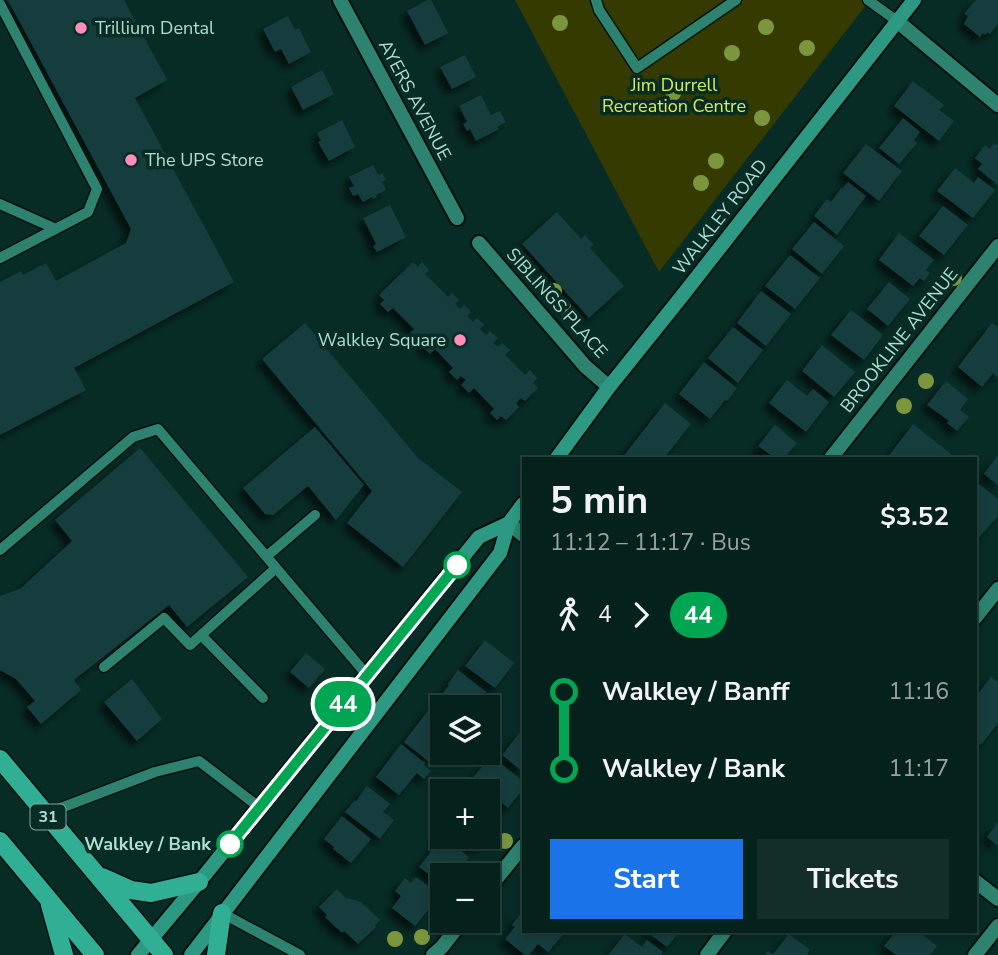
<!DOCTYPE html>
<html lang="en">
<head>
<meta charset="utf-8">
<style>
	:root { --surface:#05211c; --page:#132e29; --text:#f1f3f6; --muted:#97a3a3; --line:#263e3b; --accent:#1a73e8 }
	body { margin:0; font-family:"Nunito Sans",sans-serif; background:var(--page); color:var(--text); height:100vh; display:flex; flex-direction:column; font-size:26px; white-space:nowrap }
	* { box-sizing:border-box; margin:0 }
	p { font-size:23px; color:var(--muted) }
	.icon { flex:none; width:38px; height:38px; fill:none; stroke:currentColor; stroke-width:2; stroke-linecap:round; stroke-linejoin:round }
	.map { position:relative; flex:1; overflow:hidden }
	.drawer { position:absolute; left:522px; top:457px; width:455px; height:476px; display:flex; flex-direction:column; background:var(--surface); border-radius:0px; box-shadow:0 4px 10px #0003,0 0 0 2px var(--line) }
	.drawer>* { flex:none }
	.badge { padding:0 14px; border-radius:23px; font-size:24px; line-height:46px }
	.buttons { position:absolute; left:430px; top:695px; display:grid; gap:14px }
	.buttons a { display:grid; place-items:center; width:70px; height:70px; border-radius:0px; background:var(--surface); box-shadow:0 4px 10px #0003,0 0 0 2px var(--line); font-size:35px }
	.map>.badge { position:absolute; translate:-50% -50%; box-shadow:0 0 0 4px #fff }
	.legs { display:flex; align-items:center; gap:10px; height:77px; padding:0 28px; font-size:23px }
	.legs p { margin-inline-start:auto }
	.overview { display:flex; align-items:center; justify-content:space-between; height:119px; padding:0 28px }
	h1 { font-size:38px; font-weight:700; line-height:52px }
	.button { display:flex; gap:14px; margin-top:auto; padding:14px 28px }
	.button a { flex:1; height:80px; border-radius:0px; background:var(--accent); color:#fff; font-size:28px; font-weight:700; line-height:80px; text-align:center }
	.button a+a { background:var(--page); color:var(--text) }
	ul { padding:0 28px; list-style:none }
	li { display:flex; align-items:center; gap:24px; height:77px; font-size:26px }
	li i { display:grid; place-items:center; width:10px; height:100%; margin:0 9px; background:currentColor }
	li i::after { content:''; width:18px; height:18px; margin:-9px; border:5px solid; border-radius:50%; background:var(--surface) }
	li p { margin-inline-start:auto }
	li:first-child i { background:linear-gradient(#0000 50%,currentColor 0) }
	li:last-child i { background:linear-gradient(currentColor 50%,#0000 0) }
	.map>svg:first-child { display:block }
	.green { fill:#353a00 }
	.building { fill:#163d3d; filter:url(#shadow) }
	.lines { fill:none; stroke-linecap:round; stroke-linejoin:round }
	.lane-casing { stroke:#04120e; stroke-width:13 }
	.street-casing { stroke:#04120e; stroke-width:18 }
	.secondary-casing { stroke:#04120e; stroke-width:18 }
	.primary-casing { stroke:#04120e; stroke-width:21 }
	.lane { stroke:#2d8370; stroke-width:10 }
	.street { stroke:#2d8370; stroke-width:14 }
	.secondary { stroke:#2e9983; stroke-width:14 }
	.primary { stroke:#30af95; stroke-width:18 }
	.tree { fill:#7c963e }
	.line-1-casing { stroke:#fff; stroke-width:16 }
	.line-1 { stroke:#00a651; stroke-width:10 }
	.poi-dot { fill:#ff8ebb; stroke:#072c25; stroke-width:2.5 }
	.stop-1-dot { fill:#fff; stroke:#00a651; stroke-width:3.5 }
	.labels { text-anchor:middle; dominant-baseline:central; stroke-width:7; stroke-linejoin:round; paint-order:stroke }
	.shield { fill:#072c25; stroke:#7ca99d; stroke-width:2 }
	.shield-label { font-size:16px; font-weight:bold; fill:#aedfd1 }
	.poi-label { font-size:18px; fill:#aedfd1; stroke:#072c25; text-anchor:start }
	.park-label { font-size:18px; fill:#dbed53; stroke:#072c25 }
	.street-label { font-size:18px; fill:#aedfd1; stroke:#072c25 }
	.stop-label { font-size:18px; font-weight:bold; fill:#aedfd1; stroke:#072c25; text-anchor:end }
</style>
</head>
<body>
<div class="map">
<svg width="998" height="955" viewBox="0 0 998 955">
	<defs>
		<filter id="shadow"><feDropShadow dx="-6" dy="6" stdDeviation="3.5" flood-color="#0009"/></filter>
	</defs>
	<rect width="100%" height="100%" fill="#072c25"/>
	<path class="green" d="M 515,0 L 870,0 L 659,272 Z"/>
	<path class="building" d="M 8,0 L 124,0 L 167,80 L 135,98 L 234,282 L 74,368 L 86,390 L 0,435 L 0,282 L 21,271 L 23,275 L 46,263 L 56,281 L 126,243 L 131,229 Z
		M 428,0 L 431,0 L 448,33 L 425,45 L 407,11 Z
		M 976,0 L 998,0 L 998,24 L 990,34 L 987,32 L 985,35 L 983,33 L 980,37 L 964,24 L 968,16 L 964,14 Z
		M 288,16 L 295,30 L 299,28 L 311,52 L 289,64 L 281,49 L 275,52 L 263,29 Z
		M 465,55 L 476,77 L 452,89 L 440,67 Z
		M 322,70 L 334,94 L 303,110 L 291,87 Z
		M 913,81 L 944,105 L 939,110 L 954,121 L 939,141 L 894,106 Z
		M 481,95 L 491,115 L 500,111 L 506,122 L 497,127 L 499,129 L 476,141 L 470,129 L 467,131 L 463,124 L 467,122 L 459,106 Z
		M 903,118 L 920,132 L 914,140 L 917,143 L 899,164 L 879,148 Z
		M 342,120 L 355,147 L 329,161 L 318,142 L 321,141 L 317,133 Z
		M 994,143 L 998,146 L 998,185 L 978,169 L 982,164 L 975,158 L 985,145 L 990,149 Z
		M 866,144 L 902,171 L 879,201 L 843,173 Z
		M 373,165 L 379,176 L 382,173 L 386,180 L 382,182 L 386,190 L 376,195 L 377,197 L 373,199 L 372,197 L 363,202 L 358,194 L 353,196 L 349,188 L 354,186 L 349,177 Z
		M 955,168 L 974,183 L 978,177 L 995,190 L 973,218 L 937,191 Z
		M 848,182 L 866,196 L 837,235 L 814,216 L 827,199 L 831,202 L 841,188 L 842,189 Z
		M 390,205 L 406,237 L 377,252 L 373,246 L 376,244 L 363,218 Z
		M 943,206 L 968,225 L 944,255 L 919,236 Z
		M 557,212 L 581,239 L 585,235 L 594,245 L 590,248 L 624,286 L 589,318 L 522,244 Z
		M 814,222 L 844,246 L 822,274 L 792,249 Z
		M 899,233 L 934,260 L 926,270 L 930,273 L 924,281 L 920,278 L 913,286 L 879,260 Z
		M 790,255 L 820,278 L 795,309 L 765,286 Z
		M 413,262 L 418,267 L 422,262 L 429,270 L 425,274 L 448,297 L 452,293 L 459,300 L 455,304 L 460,309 L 464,305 L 471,312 L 467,316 L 473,322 L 477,318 L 484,325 L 480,329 L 486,335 L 490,331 L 498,338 L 493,343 L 498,347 L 502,343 L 510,350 L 505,355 L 525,375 L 530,370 L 537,378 L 533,383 L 538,388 L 525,401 L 521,398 L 516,403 L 519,407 L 506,420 L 501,416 L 497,420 L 490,413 L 494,409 L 474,388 L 469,393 L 461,385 L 466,380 L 461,376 L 457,380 L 449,372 L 453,368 L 435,349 L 430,354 L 422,346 L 426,342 L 422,337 L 418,341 L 410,333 L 414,329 L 393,308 L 388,312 L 380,304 L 384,300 L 379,295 Z
		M 889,282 L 910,299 L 888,326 L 867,309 Z
		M 761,291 L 791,314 L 766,346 L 737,323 Z
		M 851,310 L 883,335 L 864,360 L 831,335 Z
		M 305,323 L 418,458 L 462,492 L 403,567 L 347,523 L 372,491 L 262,359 Z
		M 992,323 L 998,327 L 998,378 L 993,373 L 982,387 L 958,367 Z
		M 733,327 L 763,350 L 738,383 L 708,358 Z
		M 822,345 L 855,372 L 834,397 L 802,371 Z
		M 704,362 L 737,388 L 727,401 L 725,400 L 710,419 L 679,394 Z
		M 787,380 L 807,396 L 813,389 L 829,402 L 806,432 L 769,403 Z
		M 946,381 L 968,399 L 960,410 L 969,417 L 957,431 L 947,423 L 949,421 L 927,405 Z
		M 665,403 L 691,424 L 664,458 L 622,458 Z
		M 913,424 L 951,454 L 948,458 L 887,458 Z
		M 775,425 L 797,443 L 784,458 L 775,458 L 758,446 Z
		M 315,427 L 364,485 L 336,520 L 308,486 L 273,515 L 265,514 L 243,488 Z
		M 140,448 L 248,577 L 187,627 L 169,605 L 74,680 L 81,690 L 41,724 L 27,707 L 35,701 L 16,679 L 0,670 L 0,596 L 20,589 L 72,541 L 55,520 Z
		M 998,455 L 998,485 L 984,474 Z
		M 976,482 L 998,499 L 998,516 L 975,542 L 975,484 Z
		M 485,640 L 514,663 L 495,688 L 465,666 Z
		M 306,653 L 325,669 L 309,688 L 290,672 Z
		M 458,670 L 486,692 L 474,707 L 445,707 L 439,703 L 444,697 L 441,695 L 449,685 L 448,684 Z
		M 991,677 L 998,682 L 998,723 L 981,745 L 975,741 L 975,698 Z
		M 132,679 L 162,719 L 137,741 L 104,702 Z
		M 430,708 L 443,717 L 443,742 L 428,761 L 404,742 Z
		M 521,731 L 523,733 L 523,772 L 502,755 Z
		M 401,744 L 425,763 L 424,765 L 431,771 L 424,779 L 417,773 L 399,795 L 376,777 Z
		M 491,756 L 523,781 L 523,789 L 508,808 L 491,794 L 488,798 L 488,791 L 467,791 L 464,788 Z
		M 367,786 L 390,804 L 383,812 L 394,820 L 380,839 L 345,812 L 355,800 L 356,801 L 359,798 L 358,798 Z
		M 488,813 L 500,822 L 485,843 L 482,841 L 475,849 L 459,836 L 488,836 Z
		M 342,816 L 371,839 L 351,863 L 333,849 L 334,847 L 324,839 Z
		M 998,822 L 998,846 L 987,837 Z
		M 443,836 L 469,857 L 455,875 L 443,875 L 443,885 L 419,867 Z
		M 416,877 L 440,895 L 415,926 L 392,908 L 401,896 L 395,891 L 405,878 L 411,883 Z
		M 337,889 L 347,899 L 348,898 L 361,902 L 380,920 L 375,925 L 376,927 L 358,944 L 344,931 L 342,933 L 325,917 L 327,915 L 319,907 Z
		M 523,911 L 523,931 L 566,931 L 548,952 L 538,944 L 529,955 L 525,955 L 505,939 L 515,927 L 512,925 Z
		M 646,931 L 680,931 L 667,947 Z
		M 896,931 L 918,931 L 937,946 L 930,955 L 896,955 L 884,946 Z
		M 625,934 L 642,947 L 647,940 L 663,952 L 661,955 L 608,955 Z
		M 789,934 L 810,950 L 807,955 L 765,955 L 768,951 L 773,954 Z"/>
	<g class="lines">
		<g class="lane-casing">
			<path id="lane" d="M 596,0 L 599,10 L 637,68 L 736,0
				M 868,0 L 897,21
				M 0,4 L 97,189 L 88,212 L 0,258
				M 0,204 L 56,229
				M 0,550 L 133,437 L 158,429 L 367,675
				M 267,556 L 315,515
				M 201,635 L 263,698
				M 104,667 L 164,618 L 190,645 L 276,568
				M 45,814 L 155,772 L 199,761 L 259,807
				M 222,913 L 300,955"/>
		</g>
		<g class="street-casing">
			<path id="street" d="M 340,0 L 457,218
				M 897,21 L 998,105
				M 479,243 L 585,366 L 609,387
				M 831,458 L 998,246
				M 509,523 L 523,535
				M 975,618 L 998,589
				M 975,881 L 998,899
				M 488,889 L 523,846
				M 433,955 L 442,947 L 463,920
				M 707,955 L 725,931
				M 975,955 L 998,926"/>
		</g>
		<g class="secondary-casing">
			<path id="secondary" d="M 557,458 L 609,387 L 682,296 L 914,0
				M 138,955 L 199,882 L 479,537 L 509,523
				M 191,955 L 500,553 L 509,523 L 523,504"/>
		</g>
		<g class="primary-casing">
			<path id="primary" d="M 0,759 L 164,955
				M 0,841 L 95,955
				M 102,877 L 131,890 L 151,893 L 199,882
				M 50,905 L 64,955
				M 216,955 L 222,913"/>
		</g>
		<use href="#lane" class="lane"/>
		<use href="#street" class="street"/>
		<use href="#secondary" class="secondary"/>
		<use href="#primary" class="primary"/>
	</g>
	<g class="tree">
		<circle cx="560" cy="23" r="8"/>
		<circle cx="766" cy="27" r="8"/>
		<circle cx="807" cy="48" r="8"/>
		<circle cx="732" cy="53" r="8"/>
		<circle cx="673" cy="93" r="8"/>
		<circle cx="762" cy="118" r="8"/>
		<circle cx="716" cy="161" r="8"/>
		<circle cx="701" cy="183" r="8"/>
		<circle cx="954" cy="278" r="8"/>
		<circle cx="554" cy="291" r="8"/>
		<circle cx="563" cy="307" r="8"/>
		<circle cx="900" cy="340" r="8"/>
		<circle cx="926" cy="381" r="8"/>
		<circle cx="904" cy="406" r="8"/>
		<circle cx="505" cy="841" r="8"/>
		<circle cx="422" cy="937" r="8"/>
		<circle cx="395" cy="939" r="8"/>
	</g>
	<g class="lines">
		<g class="line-1-casing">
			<path id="line-1" d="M 230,844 L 457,565"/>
		</g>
		<use href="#line-1" class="line-1"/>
	</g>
	<g class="poi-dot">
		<circle cx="81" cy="28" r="7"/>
		<circle cx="131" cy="160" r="7"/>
		<circle cx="460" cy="340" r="7"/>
	</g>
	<g class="stop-1-dot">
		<circle cx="457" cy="565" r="12"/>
		<circle cx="230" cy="844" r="12"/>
	</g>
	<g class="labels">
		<rect class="shield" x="30.5" y="804.5" width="35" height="25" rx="5"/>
		<g class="shield-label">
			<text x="48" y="817">31</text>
		</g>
		<g class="poi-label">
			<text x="95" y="28">Trillium Dental</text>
			<text x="145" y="160">The UPS Store</text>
			<text x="446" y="340" text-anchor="end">Walkley Square</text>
		</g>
		<g class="park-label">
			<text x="674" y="85">Jim Durrell<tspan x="674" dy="21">Recreation Centre</tspan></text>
		</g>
		<g class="street-label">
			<text transform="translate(415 100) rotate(62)">AYERS AVENUE</text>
			<text transform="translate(720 217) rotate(-52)">WALKLEY ROAD</text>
			<text transform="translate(557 303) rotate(48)">SIBLINGS PLACE</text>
			<text transform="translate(899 340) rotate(-52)">BROOKLINE AVENUE</text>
		</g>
		<g class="stop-label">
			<text x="211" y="844">Walkley / Bank</text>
		</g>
	</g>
</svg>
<div class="buttons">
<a><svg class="icon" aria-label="layers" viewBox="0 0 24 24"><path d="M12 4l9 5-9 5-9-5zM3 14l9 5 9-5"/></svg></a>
<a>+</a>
<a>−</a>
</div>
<b class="badge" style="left:343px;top:704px;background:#00a651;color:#fff">44</b>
<section class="drawer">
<div class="overview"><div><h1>5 min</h1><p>11:12 – 11:17 · Bus</p></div><b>$3.52</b></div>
<div class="legs"><svg class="icon" aria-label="walk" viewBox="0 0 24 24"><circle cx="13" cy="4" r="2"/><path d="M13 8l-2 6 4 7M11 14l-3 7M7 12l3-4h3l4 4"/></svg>4<svg class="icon" aria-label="forward" viewBox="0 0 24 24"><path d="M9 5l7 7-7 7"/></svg><b class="badge" style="background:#00a651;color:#fff">44</b></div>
<ul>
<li><i style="color:#00a651"></i><b>Walkley / Banff</b><p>11:16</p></li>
<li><i style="color:#00a651"></i><b>Walkley / Bank</b><p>11:17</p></li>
</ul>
<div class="button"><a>Start</a><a>Tickets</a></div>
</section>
</div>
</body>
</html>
